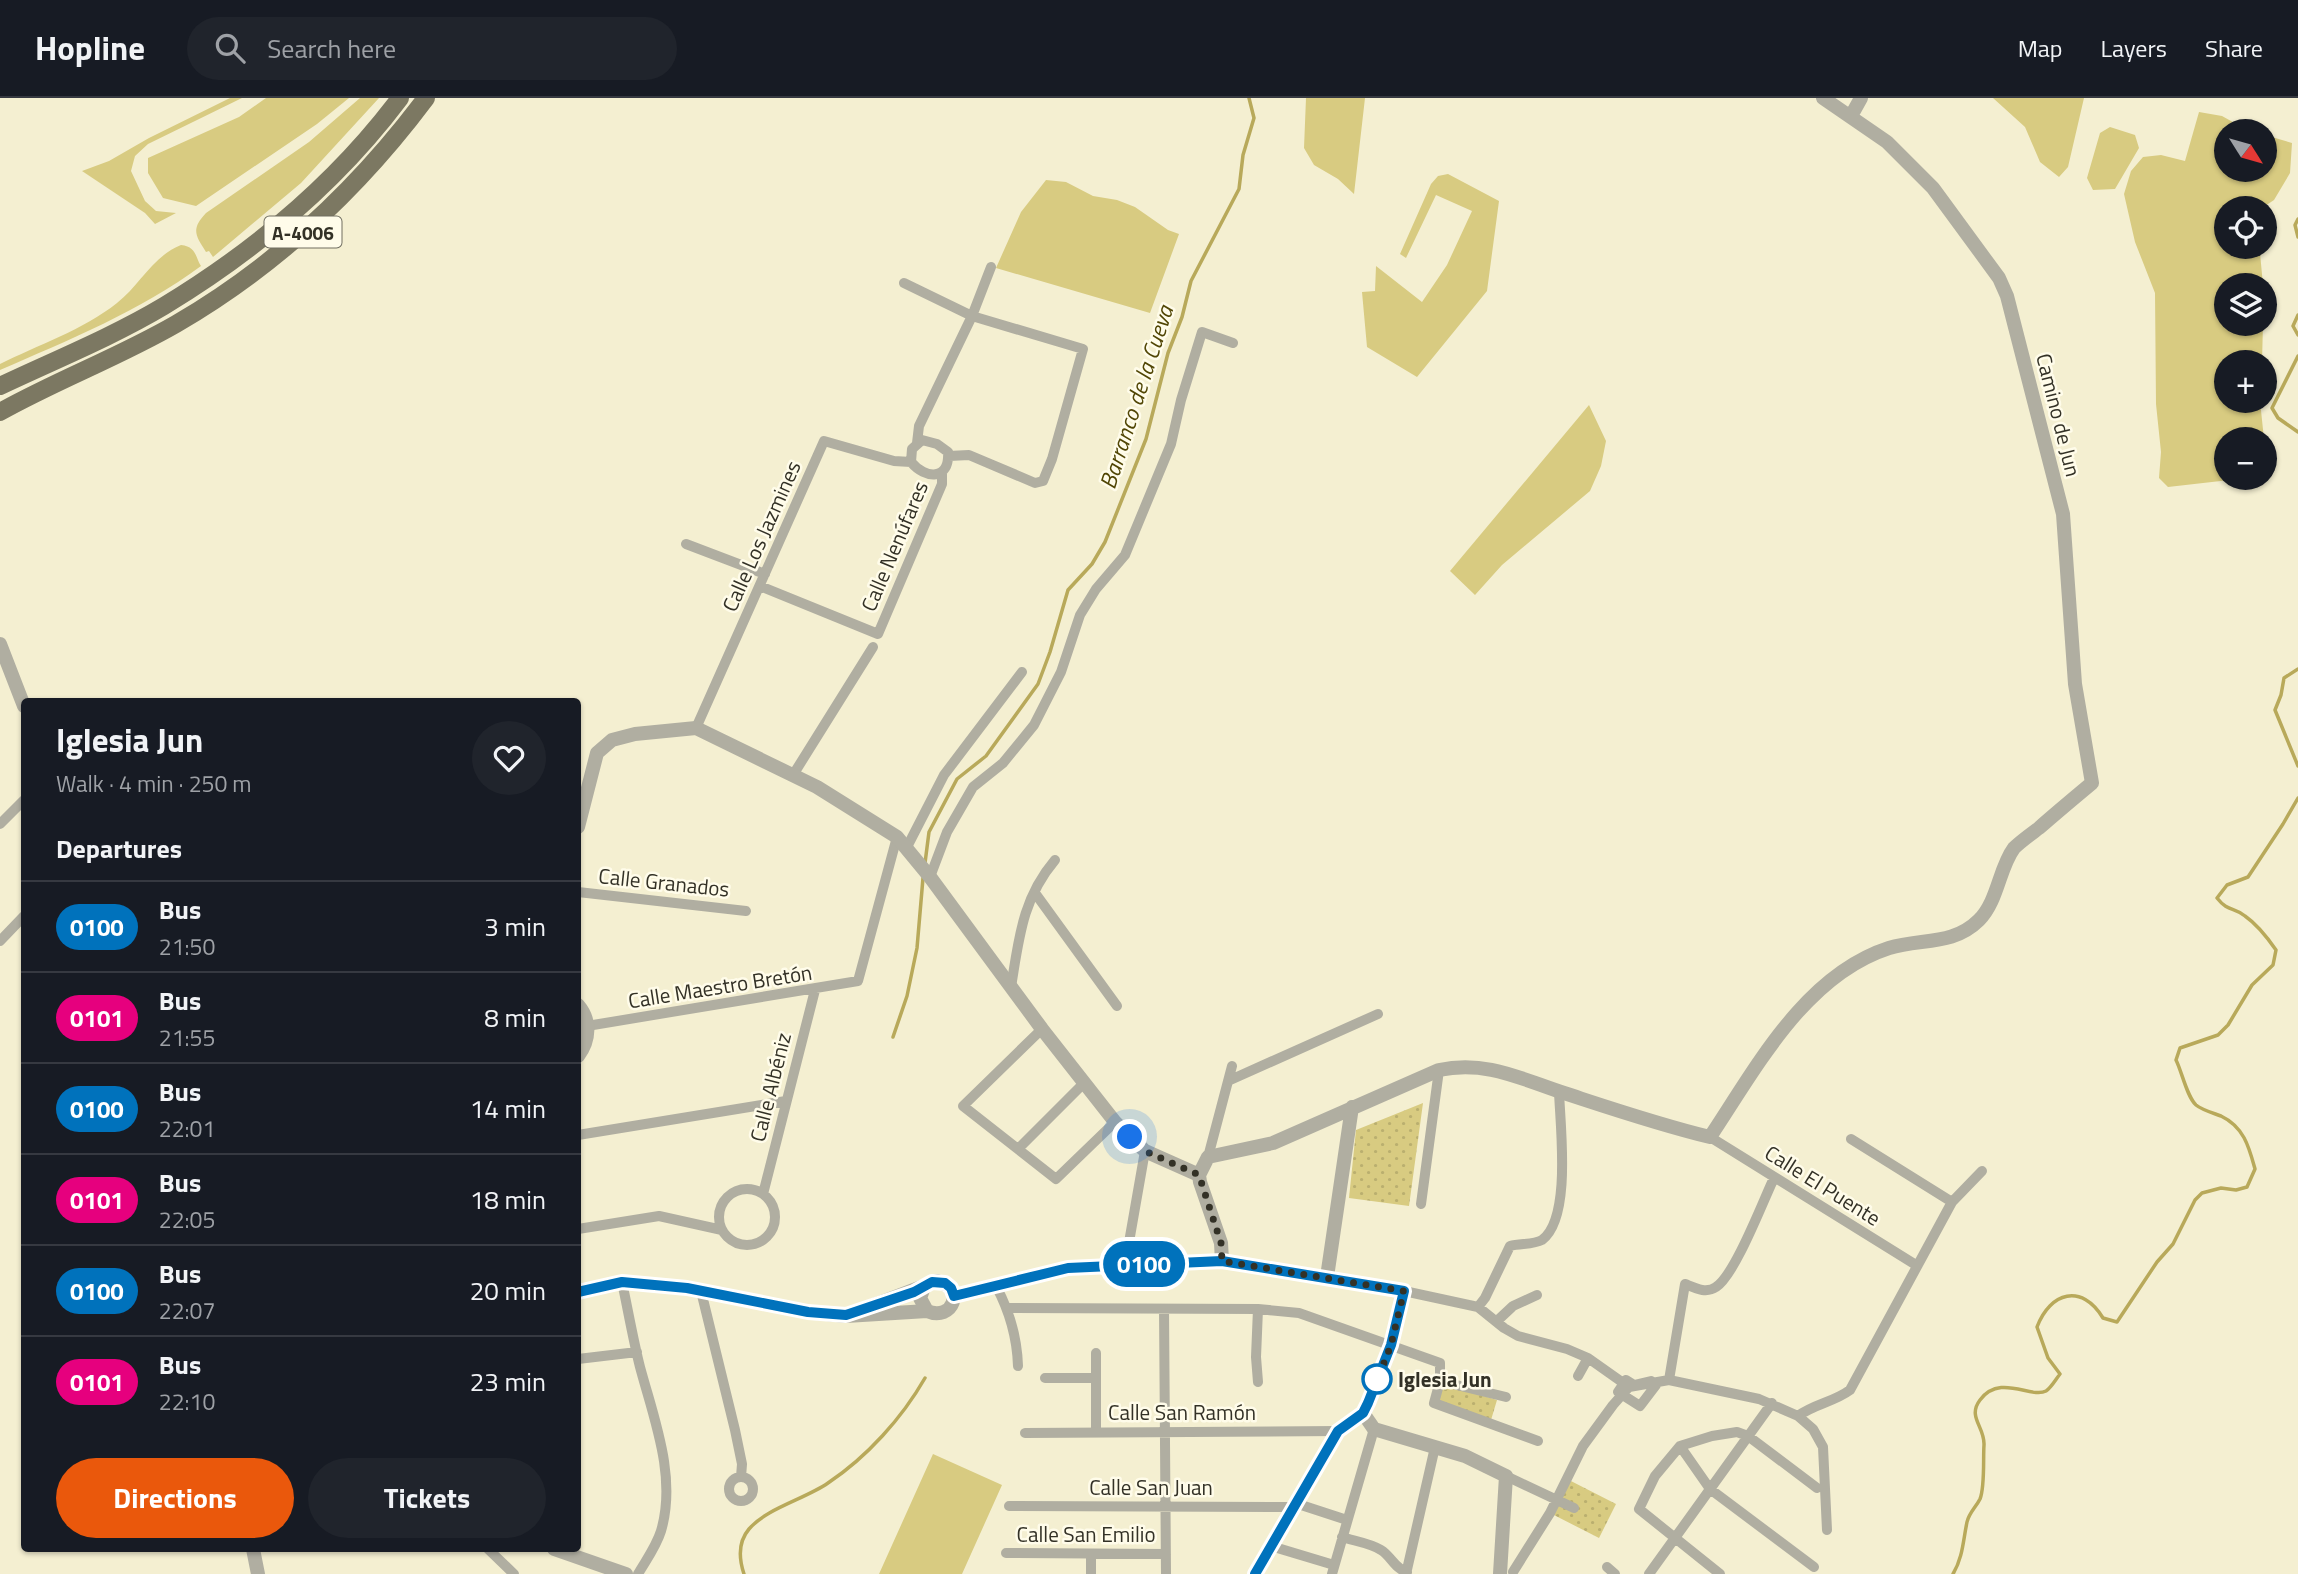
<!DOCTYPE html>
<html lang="en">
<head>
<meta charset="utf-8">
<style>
	:root { --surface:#171b24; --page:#20242c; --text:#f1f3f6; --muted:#9ea1a6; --line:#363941; --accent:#ea580c }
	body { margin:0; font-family:"Titillium Web",sans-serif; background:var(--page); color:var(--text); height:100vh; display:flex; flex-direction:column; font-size:26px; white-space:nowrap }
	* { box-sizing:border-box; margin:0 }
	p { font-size:23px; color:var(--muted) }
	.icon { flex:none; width:38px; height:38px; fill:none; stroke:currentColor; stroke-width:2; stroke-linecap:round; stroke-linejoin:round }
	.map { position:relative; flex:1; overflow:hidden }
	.details { position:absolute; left:21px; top:600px; width:560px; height:854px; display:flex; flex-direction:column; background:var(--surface); border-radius:7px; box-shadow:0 2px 5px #0004 }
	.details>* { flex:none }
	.badge { padding:0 14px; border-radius:23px; font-size:24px; line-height:46px }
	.needle { width:46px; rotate:127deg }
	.controls { position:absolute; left:2214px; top:21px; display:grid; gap:14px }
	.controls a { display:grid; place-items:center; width:63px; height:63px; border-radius:50%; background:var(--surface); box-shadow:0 2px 5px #0004; font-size:35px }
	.you { position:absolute; width:35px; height:35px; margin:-18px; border:5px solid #fff; border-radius:50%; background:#1a73e8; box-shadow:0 0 0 10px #1a73e833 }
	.map>.badge { position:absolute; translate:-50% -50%; box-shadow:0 0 0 4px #fff }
	h2 { padding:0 35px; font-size:26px; line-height:63px }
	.round { display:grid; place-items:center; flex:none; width:74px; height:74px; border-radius:37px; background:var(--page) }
	.headline { display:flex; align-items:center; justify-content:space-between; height:119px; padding:0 35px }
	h1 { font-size:33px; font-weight:700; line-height:52px }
	.button { display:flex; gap:14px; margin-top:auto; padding:14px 35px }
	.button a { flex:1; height:80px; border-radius:42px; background:var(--accent); color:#fff; font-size:28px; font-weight:700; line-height:80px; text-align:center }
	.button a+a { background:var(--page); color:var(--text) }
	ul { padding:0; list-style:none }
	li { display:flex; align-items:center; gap:21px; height:91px; padding:0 35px; border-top:2px solid var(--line) }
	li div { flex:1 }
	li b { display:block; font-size:26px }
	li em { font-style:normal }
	li .badge { min-width:77px; font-weight:700; text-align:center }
	header { display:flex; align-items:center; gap:42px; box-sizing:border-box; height:98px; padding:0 35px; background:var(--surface); border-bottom:2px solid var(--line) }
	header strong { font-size:33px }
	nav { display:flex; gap:38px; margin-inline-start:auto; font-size:24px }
	.search { width:490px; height:63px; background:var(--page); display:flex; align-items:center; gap:18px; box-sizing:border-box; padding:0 24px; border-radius:38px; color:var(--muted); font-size:26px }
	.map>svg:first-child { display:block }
	.grass { fill:#d8cb81 }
	.park { fill:url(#park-dots) }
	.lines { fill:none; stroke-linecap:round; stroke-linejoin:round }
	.stream { stroke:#b8a95a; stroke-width:3.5 }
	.minor { stroke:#b0aea1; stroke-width:10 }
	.tertiary { stroke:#b0aea1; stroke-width:14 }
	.primary { stroke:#7c7862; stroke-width:18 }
	.line-casing { stroke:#fff; stroke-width:16 }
	.line { stroke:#0072bc; stroke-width:10 }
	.walk { stroke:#333126; stroke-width:7; stroke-dasharray:0 12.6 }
	.stop-dot { fill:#fff; stroke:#0072bc; stroke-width:3.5 }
	.labels { text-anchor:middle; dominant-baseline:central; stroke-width:5; stroke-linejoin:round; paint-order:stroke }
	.shield { fill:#fffcea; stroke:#706e61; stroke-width:2 }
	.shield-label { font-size:19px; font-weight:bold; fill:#333126 }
	.street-label { font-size:21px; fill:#333126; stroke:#fffcea }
	.stop-label { font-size:21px; font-weight:bold; fill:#333126; stroke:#fffcea; text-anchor:start }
	.water-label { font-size:23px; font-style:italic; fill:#514605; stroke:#fffcea }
</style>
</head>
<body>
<header>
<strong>Hopline</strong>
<div class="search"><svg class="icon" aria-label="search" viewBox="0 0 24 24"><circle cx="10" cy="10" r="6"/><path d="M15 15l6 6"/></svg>Search here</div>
<nav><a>Map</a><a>Layers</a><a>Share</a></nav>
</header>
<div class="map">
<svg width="2298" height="1476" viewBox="0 0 2298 1476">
	<defs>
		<pattern id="park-dots" width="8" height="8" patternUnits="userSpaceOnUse" patternTransform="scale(1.75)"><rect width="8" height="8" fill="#d8cb81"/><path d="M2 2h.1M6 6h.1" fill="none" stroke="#baaf6f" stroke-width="1.8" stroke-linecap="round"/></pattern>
	</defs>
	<rect width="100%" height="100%" fill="#f4efd1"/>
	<path class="grass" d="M 230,0 L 242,0 L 148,46 L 135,58 L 131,73 L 145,103 L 156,113 L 176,115 L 155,126 L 145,115 L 82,73 L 109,63 L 149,40 Z
		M 266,0 L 349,0 L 317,26 L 196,108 L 163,100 L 148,75 L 148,60 L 239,19 Z
		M 360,0 L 379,0 L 301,85 L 213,159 L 209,153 L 206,154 C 195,137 191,131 206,115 L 309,44 Z
		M 1306,0 L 1365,0 L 1354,96 L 1338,81 L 1314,67 L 1304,50 Z
		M 1993,0 L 2084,0 L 2068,69 L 2059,79 L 2040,64 L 2025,29 Z
		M 2199,14 L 2222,18 L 2249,33 L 2226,33 L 2226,72 L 2264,72 L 2265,37 L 2292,45 L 2290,75 L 2274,102 L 2262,110 L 2226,110 L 2226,149 L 2262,149 L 2260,155 L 2263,187 L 2226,187 L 2226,226 L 2263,226 L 2262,264 L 2226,264 L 2226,303 L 2260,303 L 2264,341 L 2226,341 L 2226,380 L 2247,380 L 2168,389 L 2159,380 L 2161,354 L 2156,306 L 2155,195 L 2135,144 L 2124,96 L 2131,73 L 2143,59 L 2161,57 L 2185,63 Z
		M 2110,29 L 2135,37 L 2139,50 L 2115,91 L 2093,92 L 2087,80 L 2100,35 Z
		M 1448,76 L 1499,103 L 1487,193 L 1417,279 L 1367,249 L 1362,194 L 1375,193 L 1376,168 L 1422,204 L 1447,167 L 1472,113 L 1436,97 L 1406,160 L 1400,156 L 1431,86 L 1438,78 Z
		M 1046,82 L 1066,84 L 1093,98 L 1117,102 L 1135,109 L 1168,132 L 1179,136 L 1150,215 L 996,170 L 1021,114 Z
		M 181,147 C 197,149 195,159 201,168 C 140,213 69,242 0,272 L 0,266 C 38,247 83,232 117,205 C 139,188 154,157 181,147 Z
		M 1589,307 L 1606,343 L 1601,368 L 1590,393 L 1502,467 L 1475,497 L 1450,473 Z
		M 933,1356 L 1002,1387 L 962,1476 L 879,1476 Z"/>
	<path class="park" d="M 1423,1005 L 1409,1108 L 1349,1100 L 1356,1032 Z
		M 1442,1285 L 1497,1302 L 1491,1322 L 1436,1305 Z
		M 1567,1381 L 1616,1406 L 1599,1440 L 1550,1415 Z"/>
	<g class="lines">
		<path class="stream" d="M 2298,121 L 2295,127 L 2298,139
			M 2298,217 L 2293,228 L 2298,237
			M 2298,258 L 2272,310 L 2278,320 L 2298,334
			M 2298,571 L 2284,580 L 2281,597 L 2275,612 L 2298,668
			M 925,765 L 929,734 L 957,681 L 986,658 L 1038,586 L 1050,554 L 1068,492 L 1092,466 L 1105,444 L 1146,341 L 1168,255 L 1182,219 L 1191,183 L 1239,91 L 1243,57 L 1254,20 L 1249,0
			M 893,939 L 907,898 L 917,850 L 923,780
			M 744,1476 C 739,1461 738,1444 749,1431 C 767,1410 805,1401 828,1385 C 867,1359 902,1320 925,1280
			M 1953,1476 C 1963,1459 1963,1443 1967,1424 C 1969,1415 1976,1409 1980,1401 C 1985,1389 1983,1361 1984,1347 C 1985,1329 1967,1319 1980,1302 C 2000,1275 2031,1301 2046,1293 C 2051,1290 2056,1281 2060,1276 L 2048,1260 L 2037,1229 C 2050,1194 2082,1185 2103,1220 L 2117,1224 L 2157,1164 L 2173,1146 L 2195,1102 L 2202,1095 L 2221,1090 L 2236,1092 L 2247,1089 L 2255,1071 C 2249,1049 2244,1029 2221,1018 C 2213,1015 2202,1012 2196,1007 C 2187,999 2182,974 2176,962 L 2180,950 L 2218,937 L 2228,927 L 2252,887 L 2273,867 L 2276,852 C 2267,839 2258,827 2245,818 C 2234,809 2228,814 2217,800 L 2227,787 L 2248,779 L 2283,726 L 2298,700"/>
		<path class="minor" d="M 904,185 L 972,218 L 1083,251 L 1052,361 L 1043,383 L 1035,385 L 969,357 L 949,358
			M 922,342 L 937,346 L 948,354 C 950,383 925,381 911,364 L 912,351 Z
			M 917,345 L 919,328 L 972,218 L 991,169
			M 686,446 L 765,476
			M 760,488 L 878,536 L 942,386 L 942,374
			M 696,630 L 824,343 L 894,363 L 911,364
			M 793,677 L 873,549
			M 0,726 L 24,702
			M 906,751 L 944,677 L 1022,574
			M 930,779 L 947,734 L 973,689 L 1003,665 L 1034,627 L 1061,574 L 1080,517 L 1096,491 L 1125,457 L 1171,346 L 1181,302 L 1202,234 L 1233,245
			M 578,794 L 746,813
			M 1035,795 L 1117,908
			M 0,843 L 24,818
			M 1011,889 C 1019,841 1022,801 1055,762
			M 587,928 L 858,883 L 897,739
			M 1042,931 L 963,1008 L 1056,1081 L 1115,1024
			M 1228,983 L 1378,916
			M 578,1037 L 786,1003
			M 1710,1039 L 1916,1167
			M 1851,1041 L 1952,1104
			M 1018,1051 L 1084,985
			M 1208,1059 L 1232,968
			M719 1119a28 28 0 1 1 56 0a28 28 0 1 1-56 0Z
			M 763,1096 L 815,892
			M 1421,1106 L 1439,972
			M 578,1131 L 659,1118 L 722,1132
			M 1125,1167 L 1145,1053
			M 622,1184 C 628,1212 633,1241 640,1269 C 654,1321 677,1379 661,1433 C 656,1449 646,1462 638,1476
			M 996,1188 C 1010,1214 1017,1238 1018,1268
			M 701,1193 L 735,1332 L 742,1366 L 741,1379
			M 1404,1193 L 1478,1209 L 1504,1230 L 1518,1238 L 1567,1251 L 1588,1260 L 1629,1289
			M 1478,1209 L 1485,1200 L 1510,1148 C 1520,1145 1533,1147 1542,1142 C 1572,1120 1560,1027 1559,993
			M 1008,1210 L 1258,1211 L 1299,1215 L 1440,1265 L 1440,1283 L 1434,1305 L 1538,1343
			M 1164,1211 L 1166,1476
			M 1258,1211 L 1256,1259 L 1258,1284
			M 1497,1223 L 1513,1208 L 1537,1197
			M 578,1261 L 637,1254
			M 1578,1278 L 1588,1260
			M 1045,1280 L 1096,1280
			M 1626,1282 L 1634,1287 L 1651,1283 L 1656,1287 L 1640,1308 L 1618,1294 Z
			M 1669,1282 L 1685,1186 C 1695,1190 1706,1196 1716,1189 C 1735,1177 1763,1103 1774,1080
			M 1440,1283 L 1506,1299
			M 1798,1318 C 1814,1306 1834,1304 1850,1292 L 1952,1104 L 1982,1073
			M 1096,1334 L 1096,1255
			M 1025,1335 L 1338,1333
			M 1680,1348 L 1710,1391 L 1814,1469
			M 1506,1378 L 1574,1410
			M729 1391a12 12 0 1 1 24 0a12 12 0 1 1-24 0Z
			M 1295,1405 L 1347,1422
			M 1009,1408 L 1293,1409
			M 1342,1439 C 1354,1443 1370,1445 1381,1452 C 1391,1458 1395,1471 1407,1474
			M 1271,1448 L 1334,1467
			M 488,1451 L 514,1476
			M 1006,1455 L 1166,1456
			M 1091,1456 L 1091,1476
			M 1607,1469 L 1615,1476
			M 1513,1474 L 1550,1415 L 1583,1348 L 1613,1307 L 1629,1289 L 1669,1282 L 1759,1301 L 1798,1318 L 1813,1331 L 1823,1349 L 1827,1432
			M 1332,1476 L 1374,1331
			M 1406,1476 L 1435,1349
			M 1649,1476 L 1772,1305
			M 1720,1476 L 1639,1411 L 1655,1378 L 1680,1348 L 1712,1338 L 1737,1334 L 1748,1338 L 1817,1390"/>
		<path class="tertiary" d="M 1851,18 L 1861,0
			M 0,546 L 24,608
			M 578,729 L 597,655 L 612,642 L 635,636 L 696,630 L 817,689 L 897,739 L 930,779 L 1042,931 L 1115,1024 L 1145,1053 L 1199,1077
			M 578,907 C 591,922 590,942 578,958
			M 1222,1163 L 1221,1145 L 1200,1084 L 1199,1077 L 1208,1059 L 1273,1045 L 1439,972 C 1486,962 1521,981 1564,995 C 1613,1011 1660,1027 1710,1039 C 1756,970 1805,877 1889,850 C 1921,840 1953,848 1979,822 C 1998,803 1999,770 2014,750 C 2021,743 2031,736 2039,730 C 2056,715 2074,700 2092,685 L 2075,586 L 2063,416 L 2007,198 L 1999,180 L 1933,90 L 1887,44 L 1823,0
			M 1327,1179 L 1352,1009
			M 578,1194 L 622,1184 L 687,1190 L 808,1214 L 846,1218 L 927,1213
			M 954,1198 L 1068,1170 L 1222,1163 L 1404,1193 L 1391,1246 L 1368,1305 L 1363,1315 L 1338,1333 L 1255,1476
			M 861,1212 L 937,1183 C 966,1190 953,1224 927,1213 L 920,1200 L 924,1189
			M 1363,1315 L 1374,1331 L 1465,1358 L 1506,1378 L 1500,1476
			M 253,1451 L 258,1476
			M 554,1451 L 626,1476"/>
		<path class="primary" d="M 0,288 C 55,262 112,239 164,208 C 253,154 337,84 400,0
			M 0,314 C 57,282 119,259 176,226 C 274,169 358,91 426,0"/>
	</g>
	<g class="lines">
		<g class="line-casing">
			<path id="line" d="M 578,1194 L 622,1184 L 687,1190 L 808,1214 L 846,1217 L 914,1194 L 932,1184 L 945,1185 L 951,1190 L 954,1198 L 1068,1170 L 1222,1163 L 1404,1193 L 1391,1247 L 1368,1305 L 1363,1315 L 1338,1333 L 1255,1476"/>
		</g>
		<use href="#line" class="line"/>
		<path class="walk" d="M 1130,1039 L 1145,1053 L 1199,1077 L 1221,1145 L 1222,1163 L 1404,1193 L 1391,1247 L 1376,1285 L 1377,1281"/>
	</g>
	<circle class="stop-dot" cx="1377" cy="1281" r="14"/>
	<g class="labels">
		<rect class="shield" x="264.5" y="118.5" width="77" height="31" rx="5"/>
		<g class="shield-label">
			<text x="303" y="134">A-4006</text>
		</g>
		<g class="street-label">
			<text transform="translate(2059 317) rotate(76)">Camino de Jun</text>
			<text transform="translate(761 438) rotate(-66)">Calle Los Jazmines</text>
			<text transform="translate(894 448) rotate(-67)">Calle Nenúfares</text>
			<text transform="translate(664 784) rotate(6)">Calle Granados</text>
			<text transform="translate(720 888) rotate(-9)">Calle Maestro Bretón</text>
			<text transform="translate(770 989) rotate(-76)">Calle Albéniz</text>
			<text transform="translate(1823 1087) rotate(32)">Calle El Puente</text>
			<text x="1182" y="1314">Calle San Ramón</text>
			<text x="1151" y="1389">Calle San Juan</text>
			<text x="1086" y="1436">Calle San Emilio</text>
		</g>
		<g class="stop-label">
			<text x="1398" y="1281">Iglesia Jun</text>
		</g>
		<g class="water-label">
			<text transform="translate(1136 299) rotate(-72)">Barranco de la Cueva</text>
		</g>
	</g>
</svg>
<div class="controls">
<a><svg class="needle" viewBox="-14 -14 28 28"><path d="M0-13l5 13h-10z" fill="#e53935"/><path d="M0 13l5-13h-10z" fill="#9ea1a6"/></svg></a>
<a><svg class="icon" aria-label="locate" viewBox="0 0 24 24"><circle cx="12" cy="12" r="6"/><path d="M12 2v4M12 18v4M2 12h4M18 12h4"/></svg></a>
<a><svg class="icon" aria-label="layers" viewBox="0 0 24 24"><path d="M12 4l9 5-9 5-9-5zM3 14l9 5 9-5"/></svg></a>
<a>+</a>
<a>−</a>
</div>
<div class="you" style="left:1130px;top:1039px"></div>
<b class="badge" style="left:1144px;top:1166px;background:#0072bc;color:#fff">0100</b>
<section class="details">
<div class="headline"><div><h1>Iglesia Jun</h1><p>Walk · 4 min · 250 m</p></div><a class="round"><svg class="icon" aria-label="heart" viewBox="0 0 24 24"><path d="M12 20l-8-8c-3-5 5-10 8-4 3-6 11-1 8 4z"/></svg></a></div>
<h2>Departures</h2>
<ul>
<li><span class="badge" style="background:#0072bc;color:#fff">0100</span><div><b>Bus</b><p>21:50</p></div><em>3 min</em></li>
<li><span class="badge" style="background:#e6007e;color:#fff">0101</span><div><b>Bus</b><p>21:55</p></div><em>8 min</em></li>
<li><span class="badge" style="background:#0072bc;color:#fff">0100</span><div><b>Bus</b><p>22:01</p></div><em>14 min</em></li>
<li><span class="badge" style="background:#e6007e;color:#fff">0101</span><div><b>Bus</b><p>22:05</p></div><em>18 min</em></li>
<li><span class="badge" style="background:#0072bc;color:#fff">0100</span><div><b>Bus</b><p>22:07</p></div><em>20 min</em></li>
<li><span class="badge" style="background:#e6007e;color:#fff">0101</span><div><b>Bus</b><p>22:10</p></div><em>23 min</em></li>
</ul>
<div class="button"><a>Directions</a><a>Tickets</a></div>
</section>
</div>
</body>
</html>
